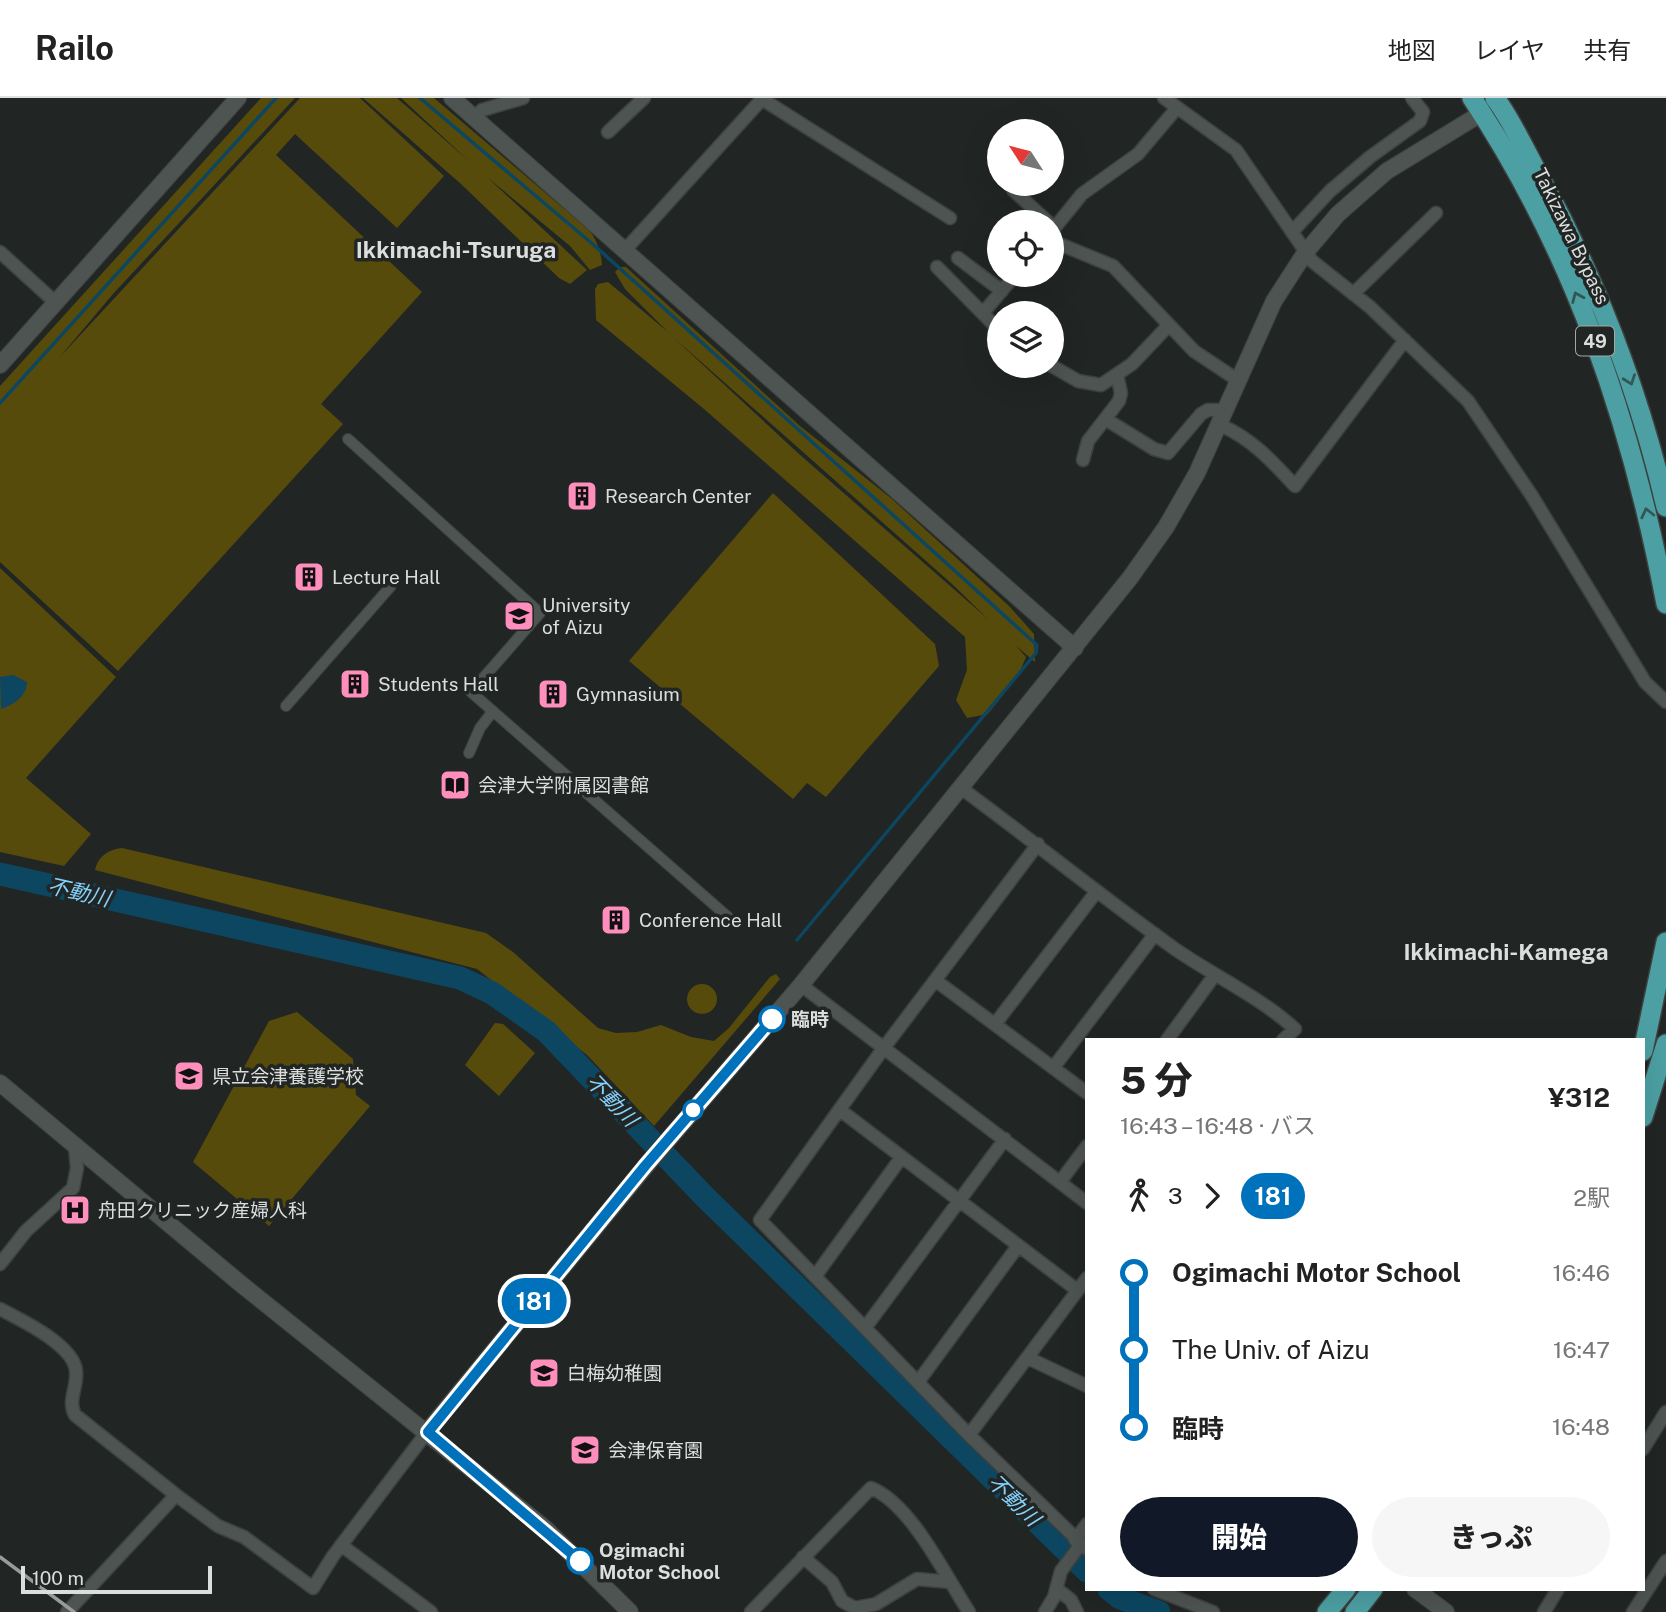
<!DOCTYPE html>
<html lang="ja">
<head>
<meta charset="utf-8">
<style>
	:root { --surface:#fff; --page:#f6f6f6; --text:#222; --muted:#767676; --line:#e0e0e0; --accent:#111827 }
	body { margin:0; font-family:"Public Sans","Noto Sans JP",sans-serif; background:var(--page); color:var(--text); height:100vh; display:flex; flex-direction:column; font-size:26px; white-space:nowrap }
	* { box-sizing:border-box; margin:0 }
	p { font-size:23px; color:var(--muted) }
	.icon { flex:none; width:38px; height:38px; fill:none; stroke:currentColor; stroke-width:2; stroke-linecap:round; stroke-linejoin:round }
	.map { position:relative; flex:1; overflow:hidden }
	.details { position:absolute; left:1085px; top:940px; width:560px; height:553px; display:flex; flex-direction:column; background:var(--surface); border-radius:0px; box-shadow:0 7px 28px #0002 }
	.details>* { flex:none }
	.badge { padding:0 14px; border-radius:23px; font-size:24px; line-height:46px }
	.needle { width:46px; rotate:306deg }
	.tools { position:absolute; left:987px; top:21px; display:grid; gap:14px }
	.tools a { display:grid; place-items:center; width:77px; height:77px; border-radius:50%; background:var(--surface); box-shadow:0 7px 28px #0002; font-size:35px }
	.scale { position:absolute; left:21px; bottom:18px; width:191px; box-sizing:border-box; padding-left:7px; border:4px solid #dbdedc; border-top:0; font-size:19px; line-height:24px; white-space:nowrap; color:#dbdedc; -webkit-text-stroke:5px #212624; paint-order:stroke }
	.map>.badge { position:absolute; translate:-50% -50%; box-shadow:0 0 0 4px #fff }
	.legs { display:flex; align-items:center; gap:10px; height:77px; padding:0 35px; font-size:23px }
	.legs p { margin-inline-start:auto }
	.summary { display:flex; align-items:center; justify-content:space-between; height:119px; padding:0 35px }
	h1 { font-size:38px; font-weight:800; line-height:52px }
	.button { display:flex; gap:14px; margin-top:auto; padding:14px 35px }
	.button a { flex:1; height:80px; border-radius:42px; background:var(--accent); color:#fff; font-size:28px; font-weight:800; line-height:80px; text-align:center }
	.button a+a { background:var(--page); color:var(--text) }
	ul { padding:0 35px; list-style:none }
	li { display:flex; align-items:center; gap:24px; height:77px; font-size:26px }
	li i { display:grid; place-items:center; width:10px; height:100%; margin:0 9px; background:currentColor }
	li i::after { content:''; width:18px; height:18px; margin:-9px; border:5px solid; border-radius:50%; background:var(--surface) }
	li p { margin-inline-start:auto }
	li:first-child i { background:linear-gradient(#0000 50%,currentColor 0) }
	li:last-child i { background:linear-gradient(currentColor 50%,#0000 0) }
	header { display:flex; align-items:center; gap:42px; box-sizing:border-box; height:98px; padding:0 35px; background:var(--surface); border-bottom:2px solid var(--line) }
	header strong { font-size:33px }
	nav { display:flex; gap:38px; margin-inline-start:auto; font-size:24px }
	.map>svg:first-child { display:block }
	.green { fill:#574b0b; fill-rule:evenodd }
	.water { fill:#0c4661 }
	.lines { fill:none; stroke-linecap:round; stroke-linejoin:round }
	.stream { stroke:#0c4661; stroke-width:3.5 }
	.river { stroke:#0c4661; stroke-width:23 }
	.pedestrian-casing { stroke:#3d413f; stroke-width:12 }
	.minor-casing { stroke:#3d413f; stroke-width:15 }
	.tertiary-casing { stroke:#3d413f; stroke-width:18 }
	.trunk-casing { stroke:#3d413f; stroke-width:22 }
	.pedestrian { stroke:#4e5451; stroke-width:10 }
	.minor { stroke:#4e5451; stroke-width:12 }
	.tertiary { stroke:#4e5451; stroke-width:16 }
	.trunk { stroke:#4ca0a4; stroke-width:19 }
	.rail { stroke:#979b99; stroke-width:3.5 }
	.oneway { stroke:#325757 }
	.line-1-casing { stroke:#fff; stroke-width:16 }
	.line-1 { stroke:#0072bc; stroke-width:10 }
	.stop-1-dot { fill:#fff; stroke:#0072bc; stroke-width:3.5 }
	.labels { text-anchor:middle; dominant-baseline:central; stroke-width:7; stroke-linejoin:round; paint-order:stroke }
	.shield { fill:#212624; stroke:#a3a7a5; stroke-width:2 }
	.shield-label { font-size:18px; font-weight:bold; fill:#dbdedc }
	.street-label { font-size:19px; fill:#dbdedc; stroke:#212624 }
	.poi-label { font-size:19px; fill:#dbdedc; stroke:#212624; text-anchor:start }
	.stop-label { font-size:19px; font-weight:bold; fill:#dbdedc; stroke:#212624; text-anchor:start }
	.water-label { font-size:21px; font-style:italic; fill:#85d1fc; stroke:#212624 }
	.quarter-label { font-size:23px; font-weight:bold; fill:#dbdedc; stroke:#212624 }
</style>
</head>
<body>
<header>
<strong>Railo</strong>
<nav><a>地図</a><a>レイヤ</a><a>共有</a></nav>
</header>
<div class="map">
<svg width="1666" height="1514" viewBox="0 0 1666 1514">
	<rect width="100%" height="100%" fill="#212624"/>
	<path class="green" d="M 261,0 L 295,0 L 113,196 L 59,260 L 300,0 L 360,0 L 444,78 L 397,130 L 295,36 L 276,57 L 422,194 L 321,306 L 343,326 L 118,573 L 0,464 L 0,288 Z
		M 363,0 L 397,0 L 469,63 L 401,0 L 434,0 L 562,109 C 585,124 600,139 602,167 L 590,172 L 570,148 L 487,79 L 587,172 L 570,186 L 559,180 L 461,86 Z
		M 620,169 L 626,169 L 800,328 L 892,401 L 1009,508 L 1034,536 L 1035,564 L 1016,548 L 1026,559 L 1018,578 L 988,616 L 967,620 L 956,602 L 967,572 L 965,539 L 704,311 L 596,222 L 595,191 L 598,186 L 608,184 L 668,234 L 625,191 L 615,174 ZM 673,239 L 951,485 L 988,521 L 799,356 Z
		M 773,395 L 935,546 L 939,568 L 826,699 L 807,685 L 793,701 L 629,563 Z
		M 0,470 L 116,579 L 26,680 L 91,736 L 64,768 L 0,754 Z
		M 122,750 L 486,835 L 513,854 L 598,930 L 616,935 L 637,934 L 661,927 L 691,939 L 714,943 L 729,930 L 770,879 L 776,876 L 780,881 L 654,1028 L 587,957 L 477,871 L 95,772 C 98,758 109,751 122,750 Z
		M687 901a15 15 0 1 1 30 0a15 15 0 1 1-30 0Z
		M 297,914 L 353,961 L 356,997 L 370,1008 L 269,1128 L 193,1064 L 269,923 Z
		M 495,925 L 503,926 L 535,955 L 499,998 L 465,967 Z"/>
	<path class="water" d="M 13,577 L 27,584 C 27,598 13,607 1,611 L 0,579 Z"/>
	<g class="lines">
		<path class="stream" d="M 420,0 L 595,148 L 1037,547 L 1036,555 L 797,842
			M 0,305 L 276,0"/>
		<path class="river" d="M 0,776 L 460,880 L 492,895 L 546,933 L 704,1098 L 1087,1473
			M 1109,1491 L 1120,1500 L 1159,1514"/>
		<g class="pedestrian-casing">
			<path id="pedestrian" d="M 348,341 L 540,515 L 471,594 L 736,826
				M 286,608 L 391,488
				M 469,655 L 480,630 L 493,613"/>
		</g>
		<g class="minor-casing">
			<path id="minor" d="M 1164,0 L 1236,52 L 1312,163 L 1370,209 L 1468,303 L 1532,398 L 1645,584 L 1666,604
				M 762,1 L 950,120
				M 474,20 L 482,12 L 523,0
				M 608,34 L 644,0
				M 1013,92 L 1048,124
				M 1052,133 L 1082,96 L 1138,56 L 1176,11
				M 1292,134 L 1330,93 L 1370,59 L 1420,23 L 1423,14 L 1412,0
				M 1052,143 L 1113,168 L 1194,253 L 1236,281
				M 625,152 L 763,0
				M 0,154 L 56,205
				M 958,160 L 1002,193
				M 937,169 L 999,232
				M 1353,196 L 1436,115
				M 983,215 L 1015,177
				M 1052,268 L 1078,283 L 1101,287 L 1132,266 L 1168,228
				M 1107,322 L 1154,351 L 1168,355 L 1201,316 L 1208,312 L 1226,312
				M 1220,327 C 1251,340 1272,363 1295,388 L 1405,242
				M 1083,362 L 1088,343 L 1119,303 L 1121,295 L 1117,277
				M 961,690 C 1033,743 1102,799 1175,851 C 1214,878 1260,899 1295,931 L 1283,942
				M 1038,746 L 883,951 L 760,1122 L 969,1337 L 1087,1451
				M 935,882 L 1087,995
				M 801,887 L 1087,1105
				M 995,926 L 1097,793
				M 1167,942 L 1214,878
				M 1053,970 L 1155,836
				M 840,1012 L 1077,1192
				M 1060,1084 L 1087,1048
				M 0,1166 L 26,1133 L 73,1090 L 77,1070 L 75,1049
				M 816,1177 L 901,1060
				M 0,1211 C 21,1222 74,1247 76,1273 C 78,1289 67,1302 75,1317 L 176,1397
				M 865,1230 L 1005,1041
				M 1028,1260 L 1087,1288
				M 918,1284 L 1018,1148
				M 969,1337 L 1087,1180
				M 1643,1351 L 1666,1314
				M 1075,1442 L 1087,1426
				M 341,1447 L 431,1514
				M 803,1459 L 832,1484 L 842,1503 L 855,1510 L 876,1506 L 917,1481 L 950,1484
				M 1057,1491 L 1071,1502 L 1077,1514
				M 1154,1491 L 1213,1514
				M 67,1514 L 176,1397 L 218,1428 L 244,1439 L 313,1490 L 333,1458 L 427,1334
				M 751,1514 L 871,1390 C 911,1406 945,1477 969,1514
				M 1045,1514 L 1054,1499 L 1061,1473 L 1081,1446
				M 1544,1514 L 1558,1491
				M 1633,1514 L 1666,1463"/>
		</g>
		<g class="tertiary-casing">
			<path id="tertiary" d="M 452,0 L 1075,550
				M 0,267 L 238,0
				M 0,985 L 241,1186 L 546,1431 L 630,1514
				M 427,1334 L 650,1063 L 801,887 L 1130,480 L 1166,429 L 1197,375 L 1274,203 L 1305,155 L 1338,116 L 1387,73 L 1482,15
				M 1415,1491 L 1446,1514"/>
		</g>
		<g class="trunk-casing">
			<path id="trunk" d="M 1472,0 C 1575,156 1631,323 1666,506
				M 1495,0 C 1513,24 1525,53 1540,79 C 1597,184 1639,293 1666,409
				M 1643,953 L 1666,844
				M 1643,1019 L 1666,946
				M 1327,1514 L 1346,1491
				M 1355,1514 L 1373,1491"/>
		</g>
		<use href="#pedestrian" class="pedestrian"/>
		<use href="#minor" class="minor"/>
		<use href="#tertiary" class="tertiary"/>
		<use href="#trunk" class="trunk"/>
		<path class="rail" d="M 0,1459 L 74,1514"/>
	</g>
	<defs><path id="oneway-chevron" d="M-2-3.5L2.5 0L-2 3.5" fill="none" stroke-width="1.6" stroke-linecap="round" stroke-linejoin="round" transform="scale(1.75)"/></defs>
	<g class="oneway">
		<use href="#oneway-chevron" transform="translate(1577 199) rotate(-113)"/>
		<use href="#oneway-chevron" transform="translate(1630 282) rotate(70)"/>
		<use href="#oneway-chevron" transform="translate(1647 415) rotate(-103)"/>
	</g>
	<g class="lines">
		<g class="line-1-casing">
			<path id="line-1" d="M 580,1463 L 428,1334 L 645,1068 L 772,921"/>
		</g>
		<use href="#line-1" class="line-1"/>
	</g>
	<defs>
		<g id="building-square" transform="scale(1.575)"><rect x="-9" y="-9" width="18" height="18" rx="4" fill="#fe8ebc" stroke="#212624"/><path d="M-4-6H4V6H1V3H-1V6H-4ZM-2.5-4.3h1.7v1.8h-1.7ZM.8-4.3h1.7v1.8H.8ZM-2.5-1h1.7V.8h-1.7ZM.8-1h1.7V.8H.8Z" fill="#111"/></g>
		<g id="university-square" transform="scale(1.575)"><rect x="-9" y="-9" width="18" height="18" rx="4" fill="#fe8ebc" stroke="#212624"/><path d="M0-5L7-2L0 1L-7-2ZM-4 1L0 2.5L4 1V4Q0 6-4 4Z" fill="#111"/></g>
		<g id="library-square" transform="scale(1.575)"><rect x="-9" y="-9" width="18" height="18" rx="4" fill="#fe8ebc" stroke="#212624"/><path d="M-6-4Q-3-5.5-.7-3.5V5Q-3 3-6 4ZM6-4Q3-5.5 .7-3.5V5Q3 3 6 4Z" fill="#111"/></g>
		<g id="school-square" transform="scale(1.575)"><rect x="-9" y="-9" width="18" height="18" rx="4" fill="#fe8ebc" stroke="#212624"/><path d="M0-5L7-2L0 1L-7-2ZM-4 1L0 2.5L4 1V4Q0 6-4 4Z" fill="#111"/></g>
		<g id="hospital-square" transform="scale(1.575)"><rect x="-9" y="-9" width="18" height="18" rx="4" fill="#fe8ebc" stroke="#212624"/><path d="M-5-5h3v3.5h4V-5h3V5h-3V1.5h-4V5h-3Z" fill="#111"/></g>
	</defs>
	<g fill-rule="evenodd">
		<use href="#building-square" x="582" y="398"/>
		<use href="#building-square" x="309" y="479"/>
		<use href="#university-square" x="519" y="518"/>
		<use href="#building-square" x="355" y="586"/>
		<use href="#building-square" x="553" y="596"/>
		<use href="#library-square" x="455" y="687"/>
		<use href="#building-square" x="616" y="822"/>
		<use href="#school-square" x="189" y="978"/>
		<use href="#hospital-square" x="75" y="1112"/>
		<use href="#school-square" x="544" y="1275"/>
		<use href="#school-square" x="585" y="1352"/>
	</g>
	<g class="stop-1-dot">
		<circle cx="772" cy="921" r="12"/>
		<circle cx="693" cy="1012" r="9"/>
		<circle cx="580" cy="1463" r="12"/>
	</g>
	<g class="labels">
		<rect class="shield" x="1576" y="228.5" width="38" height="29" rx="5"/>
		<g class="shield-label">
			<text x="1595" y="243">49</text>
		</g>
		<g class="street-label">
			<text transform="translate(1572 138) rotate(64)">Takizawa Bypass</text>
		</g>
		<g class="poi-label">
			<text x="605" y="398">Research Center</text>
			<text x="332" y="479">Lecture Hall</text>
			<text x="542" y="507">University<tspan x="542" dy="22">of Aizu</tspan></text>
			<text x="378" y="586">Students Hall</text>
			<text x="576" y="596">Gymnasium</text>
			<text x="478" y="687">会津大学附属図書館</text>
			<text x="639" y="822">Conference Hall</text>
			<text x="212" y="978">県立会津養護学校</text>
			<text x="98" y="1112">舟田クリニック産婦人科</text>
			<text x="567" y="1275">白梅幼稚園</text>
			<text x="608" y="1352">会津保育園</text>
		</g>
		<g class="stop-label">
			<text x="791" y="921">臨時</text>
			<text x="599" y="1452">Ogimachi<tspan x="599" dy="22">Motor School</tspan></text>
		</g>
		<g class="water-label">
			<text transform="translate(79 794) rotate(13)">不動川</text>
			<text transform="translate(612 1002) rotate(46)">不動川</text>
			<text transform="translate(1014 1402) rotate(44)">不動川</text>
		</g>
		<g class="quarter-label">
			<text x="456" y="151">Ikkimachi-Tsuruga</text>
			<text x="1506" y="853">Ikkimachi-Kamega</text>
		</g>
	</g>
</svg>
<div class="tools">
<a><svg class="needle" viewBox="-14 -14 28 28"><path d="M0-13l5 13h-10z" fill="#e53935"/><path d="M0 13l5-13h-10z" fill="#767676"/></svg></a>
<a><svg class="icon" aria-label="locate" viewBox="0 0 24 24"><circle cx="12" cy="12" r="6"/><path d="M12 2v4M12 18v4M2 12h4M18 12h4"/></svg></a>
<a><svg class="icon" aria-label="layers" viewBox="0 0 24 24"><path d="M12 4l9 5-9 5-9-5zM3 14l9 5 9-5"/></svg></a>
</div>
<div class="scale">100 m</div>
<b class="badge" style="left:534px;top:1203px;background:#0072bc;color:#fff">181</b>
<section class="details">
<div class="summary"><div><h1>5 分</h1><p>16:43 – 16:48 · バス</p></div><b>¥312</b></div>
<div class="legs"><svg class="icon" aria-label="walk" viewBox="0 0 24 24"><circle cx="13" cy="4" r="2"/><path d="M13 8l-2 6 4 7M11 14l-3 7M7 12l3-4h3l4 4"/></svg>3<svg class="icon" aria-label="forward" viewBox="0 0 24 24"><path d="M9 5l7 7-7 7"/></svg><b class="badge" style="background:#0072bc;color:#fff">181</b><p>2駅</p></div>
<ul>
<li><i style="color:#0072bc"></i><b>Ogimachi Motor School</b><p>16:46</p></li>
<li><i style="color:#0072bc"></i><span>The Univ. of Aizu</span><p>16:47</p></li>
<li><i style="color:#0072bc"></i><b>臨時</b><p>16:48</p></li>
</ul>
<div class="button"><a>開始</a><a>きっぷ</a></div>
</section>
</div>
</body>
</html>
